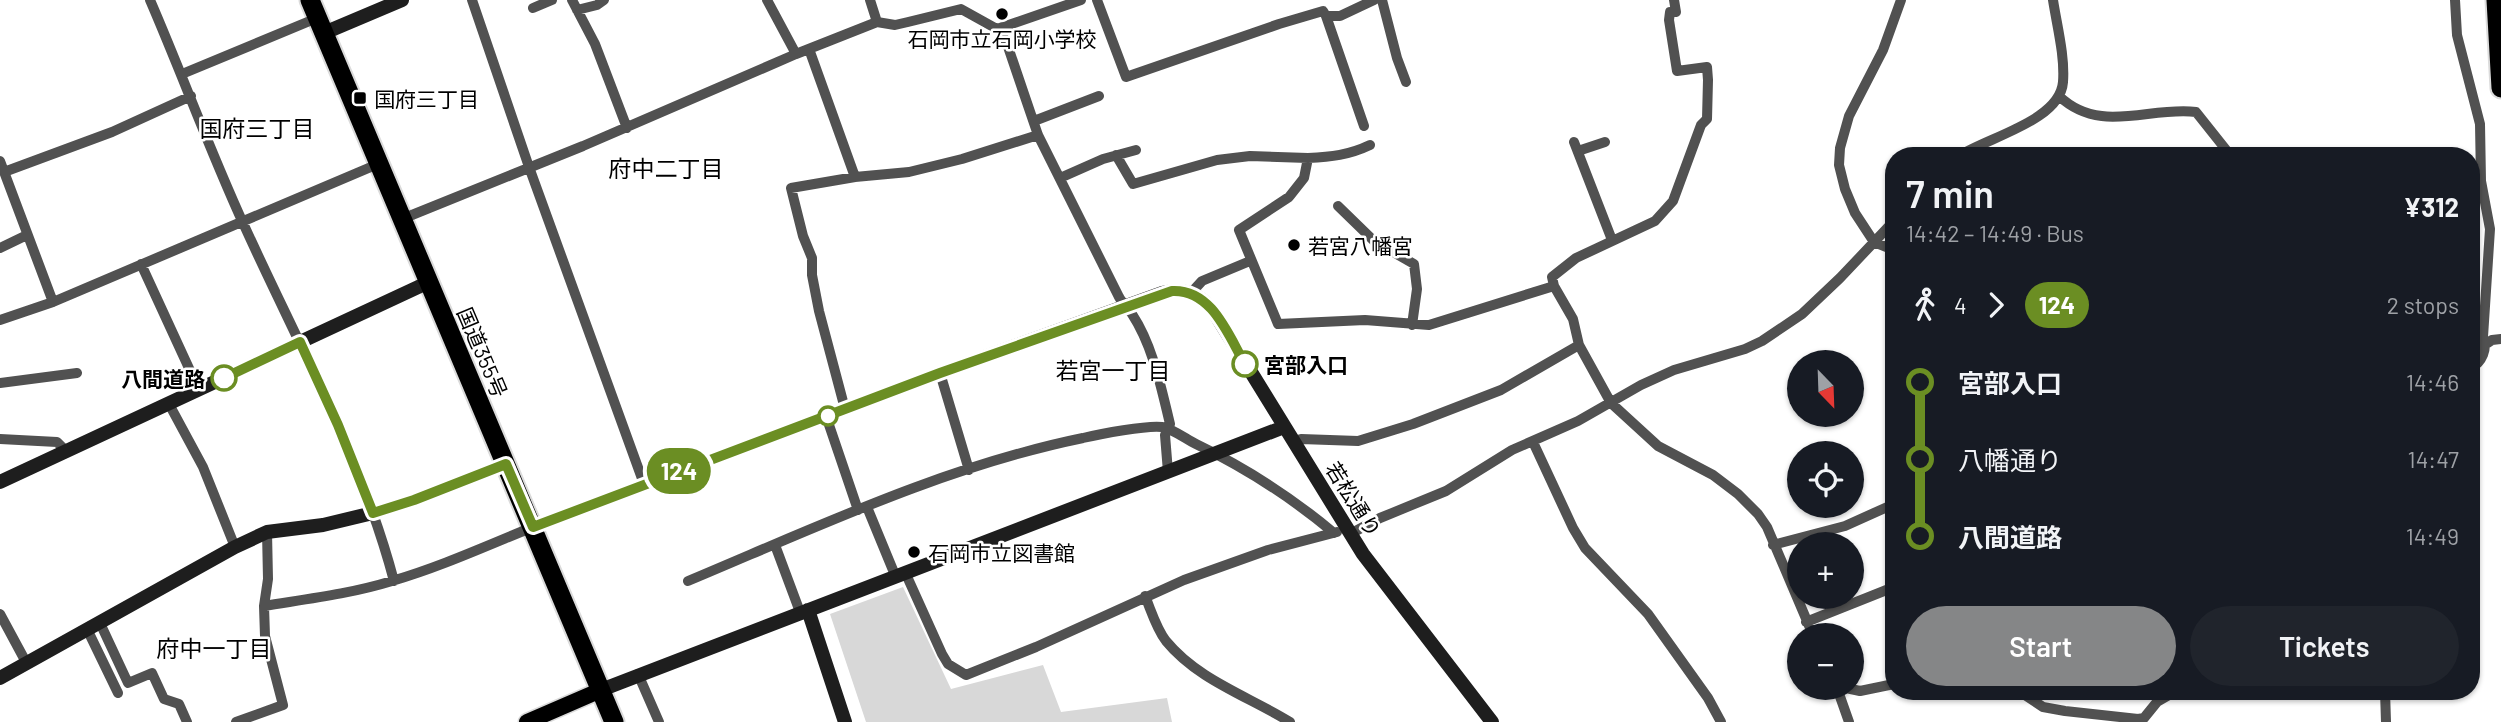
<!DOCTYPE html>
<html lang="en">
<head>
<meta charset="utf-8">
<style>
	:root { --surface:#171b24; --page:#20242c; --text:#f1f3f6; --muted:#9ea1a6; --accent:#858687 }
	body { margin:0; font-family:Barlow,"Noto Sans JP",sans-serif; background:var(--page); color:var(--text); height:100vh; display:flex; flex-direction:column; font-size:26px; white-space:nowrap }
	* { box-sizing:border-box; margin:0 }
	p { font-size:23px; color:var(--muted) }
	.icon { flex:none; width:38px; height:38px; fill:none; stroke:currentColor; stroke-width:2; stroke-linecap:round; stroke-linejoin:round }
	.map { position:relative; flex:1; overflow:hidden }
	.drawer { position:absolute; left:1885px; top:147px; width:595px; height:553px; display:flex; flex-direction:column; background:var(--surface); border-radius:28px; box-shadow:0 2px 5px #0004 }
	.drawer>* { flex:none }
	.badge { padding:0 14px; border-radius:23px; font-size:24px; line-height:46px }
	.needle { width:46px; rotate:157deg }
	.fabs { position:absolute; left:1787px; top:350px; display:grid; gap:14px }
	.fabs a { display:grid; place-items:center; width:77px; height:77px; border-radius:50%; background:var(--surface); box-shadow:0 2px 5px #0004; font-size:35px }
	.map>.badge { position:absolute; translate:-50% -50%; box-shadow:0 0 0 4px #fff }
	.legs { display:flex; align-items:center; gap:10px; height:77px; padding:0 21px; font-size:23px }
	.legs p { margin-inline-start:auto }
	.overview { display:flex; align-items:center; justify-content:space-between; height:119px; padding:0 21px }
	h1 { font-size:38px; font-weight:600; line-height:52px }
	.primary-button { display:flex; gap:14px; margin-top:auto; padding:14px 21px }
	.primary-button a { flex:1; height:80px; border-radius:42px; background:var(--accent); color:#fff; font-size:28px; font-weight:600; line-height:80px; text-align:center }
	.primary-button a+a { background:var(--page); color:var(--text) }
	ul { padding:0 21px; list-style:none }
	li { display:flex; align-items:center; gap:24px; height:77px; font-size:26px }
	li i { display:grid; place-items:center; width:10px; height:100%; margin:0 9px; background:currentColor }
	li i::after { content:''; width:18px; height:18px; margin:-9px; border:5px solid; border-radius:50%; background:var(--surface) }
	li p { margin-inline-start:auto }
	li:first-child i { background:linear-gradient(#0000 50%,currentColor 0) }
	li:last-child i { background:linear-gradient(currentColor 50%,#0000 0) }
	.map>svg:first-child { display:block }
	.green { fill:#d8d8d8 }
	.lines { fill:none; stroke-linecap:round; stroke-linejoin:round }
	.primary-casing { stroke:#dbdbdb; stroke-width:19 }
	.highway-casing { stroke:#dbdbdb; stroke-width:23 }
	.street { stroke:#515151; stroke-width:10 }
	.secondary { stroke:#1e1e1e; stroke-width:14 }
	.primary { stroke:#000; stroke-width:16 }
	.highway { stroke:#000; stroke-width:19 }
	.line-1-casing { stroke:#fff; stroke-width:16 }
	.line-1 { stroke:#6b8e23; stroke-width:10 }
	.poi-dot { fill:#000; stroke:#fff; stroke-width:2.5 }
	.stop-1-dot { fill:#fff; stroke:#6b8e23; stroke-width:3.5 }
	.labels { text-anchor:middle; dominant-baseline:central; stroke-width:5; stroke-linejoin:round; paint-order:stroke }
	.poi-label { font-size:21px; fill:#000; stroke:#fff; text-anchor:start }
	.street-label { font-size:21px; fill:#000; stroke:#fff }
	.stop-label { font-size:21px; font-weight:bold; fill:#000; stroke:#fff; text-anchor:start }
	.neighbourhood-label { font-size:23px; fill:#000; stroke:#fff }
</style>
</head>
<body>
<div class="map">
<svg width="2501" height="722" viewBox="0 0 2501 722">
	<rect width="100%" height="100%" fill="#fff"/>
	<path class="green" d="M 903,587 L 951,689 L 1043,665 L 1061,712 L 1167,698 L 1172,722 L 866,722 L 830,614 Z"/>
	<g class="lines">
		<g class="primary-casing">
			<path id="primary" d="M 527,722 L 601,690"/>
		</g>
		<g class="highway-casing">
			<path id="highway" d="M 310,0 L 614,722
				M 2496,0 L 2501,88"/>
		</g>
		<path class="street" d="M 150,0 C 182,74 210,151 244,225 C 297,342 361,456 394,581
			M 472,0 L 529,167 L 644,484
			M 572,0 L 595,44 L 627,128
			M 767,0 L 796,54
			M 870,0 L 877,22
			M 1097,0 L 1126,77 L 1279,24 L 1323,11 L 1326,16 L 1340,16 L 1374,0
			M 1382,0 L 1397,58 L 1406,82
			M 1674,0 L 1676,12 L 1670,12 L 1669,20 L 1677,71 L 1707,67 L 1708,80 L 1707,119 L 1701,125 L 1673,201 L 1655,221 L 1576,258 L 1552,277 L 1554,286 L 1573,319 L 1579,345 L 1611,403 L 1658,446 L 1713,475 L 1738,494 L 1758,514 L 1767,527 L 1813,635
			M 2455,0 L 2457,35 L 2480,124 L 2481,181 L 2490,229 L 2483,337 C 2488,349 2482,362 2471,368
			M 533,8 L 552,0
			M 577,10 L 597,5 L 604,0
			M 1326,16 L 1364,126
			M 997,29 L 1081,0
			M 809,49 L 855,177
			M 182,74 L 317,18
			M 2059,96 C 2100,135 2149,106 2196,112 L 2231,156
			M 1034,121 L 1099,96
			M 1574,142 L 1612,240
			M 1370,145 C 1349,155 1331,157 1308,158 L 1304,178 L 1289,197 L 1239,230 L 1278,324 L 1365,320 L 1429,325 L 1554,286
			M 1578,151 L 1605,142
			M 1116,155 L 1133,184 L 1217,160 L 1250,156 L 1308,158
			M 1959,156 C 1988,137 2060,121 2063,82 C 2065,56 2057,26 2053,0
			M 0,161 L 53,302
			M 4,172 L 112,132 L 191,96
			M 1060,178 L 1103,159 L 1136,150
			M 1338,206 L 1374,241 L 1414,264 L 1417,289 L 1412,325
			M 402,219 L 583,146 L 796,54 L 877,22 L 895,25 L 908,22 L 961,9 L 997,29 L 1006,41 L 1038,135 L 1119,297 C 1123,304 1128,308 1132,314 C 1153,346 1161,387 1170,424 L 1165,435 L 1168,472
			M 0,248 L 27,235
			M 1894,250 L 1874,242 L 1855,213 L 1845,189 L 1839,165 L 1840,148 L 1849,116 L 1883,50 L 1901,0
			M 141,264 L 199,390
			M 1191,293 L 1202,281 L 1250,261
			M 0,320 L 53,302 L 378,164
			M 2486,344 L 2492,340 L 2501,339
			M 940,373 L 969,470
			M 0,383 L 77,373
			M 169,404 L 203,467 L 235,547
			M 845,409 L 819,311 L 812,275 L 812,258 L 803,236 L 791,188 L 855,177 L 909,172 L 962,159 L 1038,135
			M 826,416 L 858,510
			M 0,439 L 57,442 L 66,451
			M 1293,441 L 1301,439 L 1358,441 L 1413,424 L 1501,390 L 1579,345
			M 1533,442 L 1573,528 L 1585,548 L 1648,614 L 1708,698 L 1721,722
			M 867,507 L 895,575
			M 1350,534 L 1380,518 L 1446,491 L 1512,450 L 1578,421 L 1641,385 L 1674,370 L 1745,349 L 1762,341 L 1802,314 L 1840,278 L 1894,221
			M 775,545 L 800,612
			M 1773,545 L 1845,526 L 1894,504
			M 905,572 L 942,654 L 948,664 L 966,675 L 1036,647 L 1184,580 L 1268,550 L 1337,532
			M 688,581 C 817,527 946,466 1083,438 C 1100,434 1147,425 1162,427 C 1173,429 1186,439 1196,444 C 1246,468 1291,497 1334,533
			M 1145,596 C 1151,610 1156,628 1166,641 C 1198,680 1248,696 1290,722
			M 264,606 C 307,599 350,594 392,581 C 440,567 486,546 533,527
			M 0,614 L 27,664
			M 1806,622 L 1894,587
			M 100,623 L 128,683 L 152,673 L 164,699 L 179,704 L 187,722
			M 87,629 L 118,693
			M 638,674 L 659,722
			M 1837,688 L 1849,722
			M 1846,688 L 1860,691 L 1894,684
			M 2019,691 L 2043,707 L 2065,711 L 2138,719 L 2144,718 L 2157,702 L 2176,691
			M 2351,691 L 2384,694
			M 2385,691 L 2386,722
			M 236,722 L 283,705 L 265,636 L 264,606 L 268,579 L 267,532"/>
		<path class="secondary" d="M 324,33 L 402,0
			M 0,482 L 429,282
			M 533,527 L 940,373 L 1162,293 C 1185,287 1200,294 1214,312 L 1363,554 L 1492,722
			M 808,610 L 845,722
			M 0,678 L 235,547 L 267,532 L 323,525 L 373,513 L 414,500 L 506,464
			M 601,690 L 1284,427"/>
		<use href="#primary" class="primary"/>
		<use href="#highway" class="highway"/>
	</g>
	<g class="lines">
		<g class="line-1-casing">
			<path id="line-1" d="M 224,378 L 300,342 L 338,425 L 373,513 L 414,500 L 506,464 L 533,527 L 940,373 L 1172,291 C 1212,289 1228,335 1245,364"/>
		</g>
		<use href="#line-1" class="line-1"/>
	</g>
	<g class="poi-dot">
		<circle cx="1002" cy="14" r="7"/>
		<rect x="353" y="91" width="14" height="14" rx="3.5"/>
		<circle cx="1294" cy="245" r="7"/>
		<circle cx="914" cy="552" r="7"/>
	</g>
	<g class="stop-1-dot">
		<circle cx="1245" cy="364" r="12"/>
		<circle cx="224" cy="378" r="12"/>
		<circle cx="828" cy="416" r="9"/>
	</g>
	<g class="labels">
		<g class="poi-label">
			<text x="1002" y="38" text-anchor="middle">石岡市立石岡小学校</text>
			<text x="374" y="98">国府三丁目</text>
			<text x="1308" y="245">若宮八幡宮</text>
			<text x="928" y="552">石岡市立図書館</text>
		</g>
		<g class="street-label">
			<text transform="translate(483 352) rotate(67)">国道355号</text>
			<text transform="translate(1354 499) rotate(58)">若松通り</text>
		</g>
		<g class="stop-label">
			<text x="1264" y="364">宮部入口</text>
			<text x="205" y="378" text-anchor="end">八間道路</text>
		</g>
		<g class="neighbourhood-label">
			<text x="257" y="128">国府三丁目</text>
			<text x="666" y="168">府中二丁目</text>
			<text x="1113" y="370">若宮一丁目</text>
			<text x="214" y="648">府中一丁目</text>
		</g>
	</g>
</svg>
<div class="fabs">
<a><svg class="needle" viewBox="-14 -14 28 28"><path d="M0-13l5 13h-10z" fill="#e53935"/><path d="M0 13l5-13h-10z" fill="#9ea1a6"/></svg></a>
<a><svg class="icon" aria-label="locate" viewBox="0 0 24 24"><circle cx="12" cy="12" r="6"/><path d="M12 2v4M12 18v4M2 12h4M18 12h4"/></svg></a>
<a>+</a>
<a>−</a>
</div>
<b class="badge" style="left:679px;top:471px;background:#6b8e23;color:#fff">124</b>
<section class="drawer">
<div class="overview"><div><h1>7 min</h1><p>14:42 – 14:49 · Bus</p></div><b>¥312</b></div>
<div class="legs"><svg class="icon" aria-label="walk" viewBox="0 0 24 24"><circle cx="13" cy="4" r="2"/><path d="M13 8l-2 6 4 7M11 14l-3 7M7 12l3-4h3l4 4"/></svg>4<svg class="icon" aria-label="forward" viewBox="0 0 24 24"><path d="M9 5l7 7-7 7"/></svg><b class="badge" style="background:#6b8e23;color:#fff">124</b><p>2 stops</p></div>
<ul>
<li><i style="color:#6b8e23"></i><b>宮部入口</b><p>14:46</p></li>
<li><i style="color:#6b8e23"></i><span>八幡通り</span><p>14:47</p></li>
<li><i style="color:#6b8e23"></i><b>八間道路</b><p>14:49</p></li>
</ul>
<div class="primary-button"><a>Start</a><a>Tickets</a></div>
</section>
</div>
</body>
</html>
